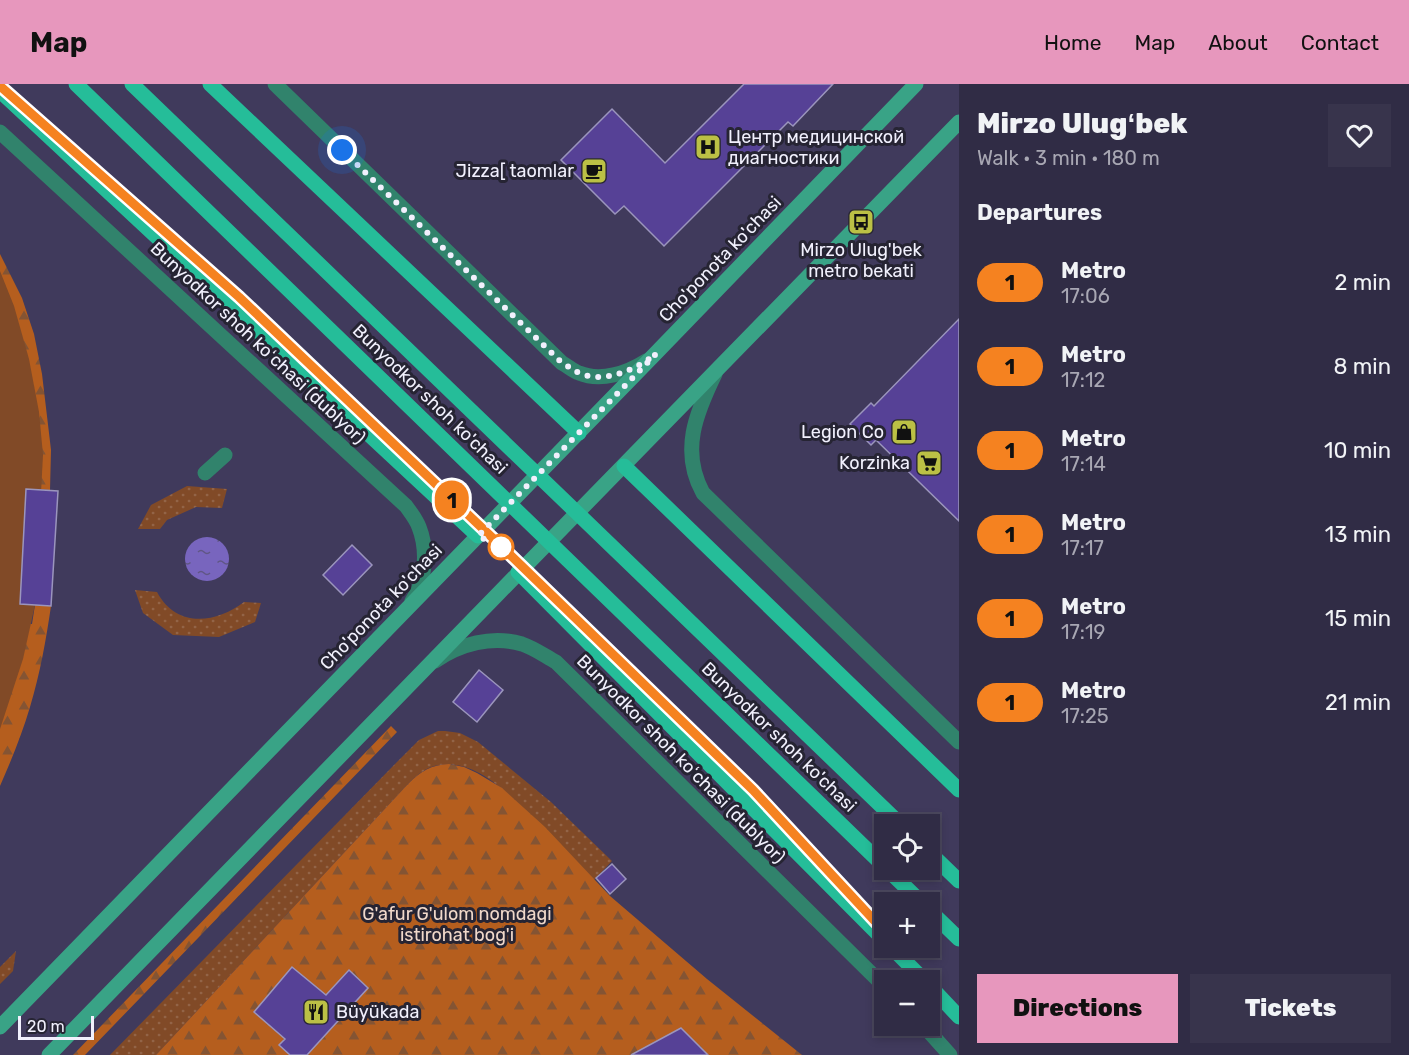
<!DOCTYPE html>
<html lang="en">
<head>
<meta charset="utf-8">
<style>
	:root { --surface:#302c45; --page:#38344c; --text:#f1f3f6; --muted:#a8a7b3; --line:#4b485e; --accent:#e797bd }
	body { margin:0; font-family:Rubik,sans-serif; background:var(--page); color:var(--text); height:100vh; display:flex; flex-direction:column; font-size:22px; white-space:nowrap }
	* { box-sizing:border-box; margin:0 }
	p { font-size:20px; color:var(--muted) }
	.icon { flex:none; width:33px; height:33px; fill:none; stroke:currentColor; stroke-width:2; stroke-linecap:round; stroke-linejoin:round }
	.map { position:relative; flex:1; overflow:hidden }
	.side { display:flex; flex-direction:column; background:var(--surface); width:450px }
	.side>* { flex:none }
	.badge { padding:0 12px; border-radius:20px; font-size:21px; line-height:39px }
	.controls { position:absolute; left:874px; top:730px; display:grid; gap:12px }
	.controls a { display:grid; place-items:center; width:66px; height:66px; border-radius:0px; background:var(--surface); box-shadow:0 3px 9px #0003,0 0 0 2px var(--line); font-size:30px }
	.scale { position:absolute; left:18px; bottom:15px; width:76px; box-sizing:border-box; padding-left:6px; border:3px solid #f1f0fd; border-top:0; font-size:16px; line-height:21px; white-space:nowrap; color:#f1f0fd; -webkit-text-stroke:4px #262433; paint-order:stroke }
	.you { position:absolute; width:30px; height:30px; margin:-15px; border:4px solid #fff; border-radius:50%; background:#1a73e8; box-shadow:0 0 0 9px #1a73e833 }
	.map>.badge { position:absolute; translate:-50% -50%; box-shadow:0 0 0 3px #fff }
	h2 { padding:0 18px; font-size:22px; line-height:54px }
	.round { display:grid; place-items:center; flex:none; width:63px; height:63px; border-radius:0px; background:var(--page) }
	.headline { display:flex; align-items:center; justify-content:space-between; height:102px; padding:0 18px }
	h1 { font-size:28px; font-weight:800; line-height:45px }
	.action { display:flex; gap:12px; margin-top:auto; padding:12px 18px }
	.action a { flex:1; height:69px; border-radius:0px; background:var(--accent); color:#111; font-size:24px; font-weight:800; line-height:69px; text-align:center }
	.action a+a { background:var(--page); color:var(--text) }
	ul { padding:0; list-style:none }
	li { display:flex; align-items:center; gap:18px; height:84px; padding:0 18px }
	li div { flex:1 }
	li b { display:block; font-size:22px }
	li em { font-style:normal }
	li .badge { min-width:66px; font-weight:700; text-align:center }
	header { display:flex; align-items:center; gap:36px; box-sizing:border-box; height:84px; padding:0 30px; background:var(--accent); color:#111 }
	header strong { font-size:28px }
	nav { display:flex; gap:33px; margin-inline-start:auto; font-size:21px }
	main { display:flex; flex:1; min-height:0 }
	.map>svg:first-child { display:block }
	.grass { fill:url(#grass-dots) }
	.forest { fill:url(#forest-firs) }
	.park { fill:#814a27 }
	.water { fill:url(#water-ripples) }
	.building { fill:#564196; stroke:#9b95bd; stroke-width:1.5 }
	.lines { fill:none; stroke-linecap:round; stroke-linejoin:round }
	.pedestrian { stroke:#31836c; stroke-width:15 }
	.tertiary { stroke:#31836c; stroke-width:15 }
	.secondary { stroke:#39a386; stroke-width:15 }
	.primary { stroke:#25bd99; stroke-width:15 }
	.line-casing { stroke:#fff; stroke-width:14 }
	.line { stroke:#f58220; stroke-width:9 }
	.walk { stroke:#f1f0fd; stroke-width:6; stroke-dasharray:0 10.8 }
	.stop-dot { fill:#fff; stroke:#f58220; stroke-width:3 }
	.labels { text-anchor:middle; dominant-baseline:central; stroke-width:6; stroke-linejoin:round; paint-order:stroke }
	.poi-label { font-size:18px; fill:#f1f0fd; stroke:#262433; text-anchor:end }
	.street-label { font-size:18px; fill:#f1f0fd; stroke:#262433 }
	.park-label { font-size:18px; fill:#f0d8ca; stroke:#262433 }
</style>
</head>
<body>
<header>
<strong>Map</strong>
<nav><a>Home</a><a>Map</a><a>About</a><a>Contact</a></nav>
</header>
<main>
<div class="map">
<svg width="959" height="971" viewBox="0 0 959 971">
	<defs>
		<pattern id="grass-dots" width="8" height="8" patternUnits="userSpaceOnUse" patternTransform="scale(1.5)"><rect width="8" height="8" fill="#814a27"/><path d="M2 2h.1M6 6h.1" fill="none" stroke="#936447" stroke-width="1.8" stroke-linecap="round"/></pattern>
		<pattern id="forest-firs" width="22" height="20" patternUnits="userSpaceOnUse" patternTransform="scale(1.5)"><rect width="22" height="20" fill="#b55e1e"/><path d="M5 1l3.5 6h-7zM16 11l3.5 6h-7z" fill="#845433"/></pattern>
		<pattern id="water-ripples" width="26" height="14" patternUnits="userSpaceOnUse" patternTransform="scale(1.5)"><rect width="26" height="14" fill="#7865be"/><path d="M2 4q2-2 4 0t4 0M15 11q2-2 4 0t4 0" fill="none" stroke="#605685"/></pattern>
	</defs>
	<rect width="100%" height="100%" fill="#403a5c"/>
	<path class="grass" d="M 187,402 L 227,405 L 222,424 L 196,423 L 167,436 L 160,445 L 138,445 L 151,421 Z
		M 135,506 L 157,508 C 176,544 215,540 244,518 L 261,519 L 255,538 L 219,553 L 173,551 L 143,529 Z
		M 438,647 L 445,647 L 460,649 L 478,658 L 551,718 L 612,777 L 594,796 C 574,774 554,753 533,733 C 508,710 476,675 439,681 C 426,683 417,691 408,700 L 156,971 L 110,971 L 394,681 L 419,656 Z
		M 16,867 L 13,887 L 0,900 L 0,883 Z"/>
	<path class="forest" d="M 0,170 L 22,214 L 34,250 L 42,290 L 51,366 L 50,406 L 0,403 Z
		M 35,521 L 51,522 C 46,556 40,590 30,623 C 22,650 11,677 0,702 L 0,538 L 32,540 Z
		M 391,642 L 397,648 L 85,971 L 73,971 Z
		M 449,680 L 464,683 L 477,689 L 502,704 L 545,743 L 610,812 L 707,895 L 802,971 L 156,971 L 408,700 C 421,687 431,681 449,680 Z"/>
	<path class="park" d="M 0,187 L 14,222 L 29,275 L 39,328 L 43,371 L 35,521 L 23,575 L 0,645 Z"/>
	<path class="water" d="M185 475a22 22 0 1 1 44 0a22 22 0 1 1-44 0Z"/>
	<path class="building" d="M 744,0 L 833,0 L 793,42 L 788,38 L 664,162 L 624,122 L 615,130 L 561,76 L 612,25 L 665,79 Z
		M 959,235 L 959,437 L 876,356 L 871,361 L 850,340 L 871,319 L 874,322 Z
		M 26,405 L 58,407 L 51,522 L 20,520 Z
		M 352,461 L 372,481 L 343,511 L 323,491 Z
		M 479,586 L 503,606 L 477,638 L 453,618 Z
		M 612,780 L 626,795 L 610,810 L 596,794 Z
		M 292,883 L 326,911 L 349,886 L 368,904 L 307,971 L 290,971 L 279,961 L 285,955 L 254,928 Z
		M 681,944 L 708,971 L 631,971 Z"/>
	<g class="lines">
		<path class="pedestrian" d="M 205,389 L 225,371"/>
		<path class="tertiary" d="M 275,0 L 562,279 C 568,282 573,287 579,289 C 601,298 627,289 646,277
			M 0,48 L 406,422 C 411,429 416,435 419,443 C 428,466 426,497 412,517
			M 715,290 C 696,329 680,367 703,409 L 959,658
			M 435,577 C 460,560 492,551 522,560 C 534,564 545,572 556,578 L 885,903
			M 924,942 L 950,971"/>
		<path class="secondary" d="M 0,943 L 655,270 L 916,0
			M 49,971 C 351,659 656,349 959,38"/>
		<path class="primary" d="M 76,0 L 885,783
			M 132,0 L 901,741
			M 210,0 L 579,349
			M 0,7 L 478,452
			M 624,382 L 959,706
			M 518,488 L 885,857
			M 930,769 L 959,797
			M 888,786 L 922,819
			M 930,827 L 959,855
			M 892,864 L 925,897
			M 930,902 L 959,933"/>
	</g>
	<g class="lines">
		<g class="line-casing">
			<path id="line" d="M 0,2 L 239,213 L 500,461 L 753,706 L 885,848"/>
		</g>
		<use href="#line" class="line"/>
		<path class="walk" d="M 342,66 L 562,279 C 568,282 573,286 579,289 C 605,300 635,286 656,270 L 478,452 L 501,463"/>
	</g>
	<defs>
		<g id="hospital-square" transform="scale(1.35)"><rect x="-9" y="-9" width="18" height="18" rx="4" fill="#bbc045" stroke="#262433"/><path d="M-5-5h3v3.5h4V-5h3V5h-3V1.5h-4V5h-3Z" fill="#111"/></g>
		<g id="cafe-square" transform="scale(1.35)"><rect x="-9" y="-9" width="18" height="18" rx="4" fill="#bbc045" stroke="#262433"/><path d="M-5.5-4.5H6V0H3Q3 3.5 0 3.5H-2.5Q-5.5 3.5-5.5 0ZM3-3.2v2h1.7v-2ZM-6 4.5H4V6H-6Z" fill="#111"/></g>
		<g id="bus-square" transform="scale(1.35)"><rect x="-9" y="-9" width="18" height="18" rx="4" fill="#bbc045" stroke="#262433"/><path d="M-5-6H5V4H4V6H2V4H-2V6H-4V4H-5ZM-3.5-4V0h7V-4ZM-3.5 1.2v1.5H-2V1.2ZM2 1.2v1.5H3.5V1.2Z" fill="#111"/></g>
		<g id="shop-square" transform="scale(1.35)"><rect x="-9" y="-9" width="18" height="18" rx="4" fill="#bbc045" stroke="#262433"/><path d="M-5-2.5h2.3a2.7 3.5 0 0 1 5.4 0H5L5.5 6h-11ZM-1.5-2.5h3a1.5 2.3 0 0 0-3 0Z" fill="#111"/></g>
		<g id="supermarket-square" transform="scale(1.35)"><rect x="-9" y="-9" width="18" height="18" rx="4" fill="#bbc045" stroke="#262433"/><path d="M-6-5.5h2.5l.6 2H6L4.5 2H-2.5L-4.4-4H-6ZM-1.5 3.2a1.3 1.3 0 1 0 .1 0ZM3 3.2a1.3 1.3 0 1 0 .1 0Z" fill="#111"/></g>
		<g id="restaurant-square" transform="scale(1.35)"><rect x="-9" y="-9" width="18" height="18" rx="4" fill="#bbc045" stroke="#262433"/><path d="M-5-6h1v4h1v-4h1v4h1v-4h1v5L-1.5 .5V6h-2V.5L-5-1ZM5-6V6H3V1.5H1.5Q1.5-4 5-6Z" fill="#111"/></g>
	</defs>
	<g fill-rule="evenodd">
		<use href="#hospital-square" x="708" y="63"/>
		<use href="#cafe-square" x="594" y="87"/>
		<use href="#bus-square" x="861" y="138"/>
		<use href="#shop-square" x="904" y="348"/>
		<use href="#supermarket-square" x="929" y="379"/>
		<use href="#restaurant-square" x="316" y="928"/>
	</g>
	<circle class="stop-dot" cx="501" cy="463" r="12"/>
	<g class="labels">
		<g class="poi-label">
			<text x="728" y="53" text-anchor="start">Центр медицинской<tspan x="728" dy="21">диагностики</tspan></text>
			<text x="574" y="87">Jizza[ taomlar</text>
			<text x="861" y="166" text-anchor="middle">Mirzo Ulug'bek<tspan x="861" dy="21">metro bekati</tspan></text>
			<text x="884" y="348">Legion Co</text>
			<text x="910" y="379">Korzinka</text>
			<text x="336" y="928" text-anchor="start">Büyükada</text>
		</g>
		<g class="street-label">
			<text transform="translate(720 175) rotate(-46)">Cho'ponota ko'chasi</text>
			<text transform="translate(258 259) rotate(43)">Bunyodkor shoh koʻchasi (dublyor)</text>
			<text transform="translate(430 315) rotate(44)">Bunyodkor shoh ko'chasi</text>
			<text transform="translate(381 523) rotate(-46)">Cho'ponota ko'chasi</text>
			<text transform="translate(779 653) rotate(44)">Bunyodkor shoh ko'chasi</text>
			<text transform="translate(681 675) rotate(45)">Bunyodkor shoh koʻchasi (dublyor)</text>
		</g>
		<g class="park-label">
			<text x="457" y="830">G'afur G'ulom nomdagi<tspan x="457" dy="21">istirohat bog'i</tspan></text>
		</g>
	</g>
</svg>
<div class="controls">
<a><svg class="icon" aria-label="locate" viewBox="0 0 24 24"><circle cx="12" cy="12" r="6"/><path d="M12 2v4M12 18v4M2 12h4M18 12h4"/></svg></a>
<a>+</a>
<a>−</a>
</div>
<div class="scale">20 m</div>
<div class="you" style="left:342px;top:66px"></div>
<b class="badge" style="left:452px;top:416px;background:#f58220;color:#111">1</b>
</div>
<section class="side">
<div class="headline"><div><h1>Mirzo Ulugʻbek</h1><p>Walk · 3 min · 180 m</p></div><a class="round"><svg class="icon" aria-label="heart" viewBox="0 0 24 24"><path d="M12 20l-8-8c-3-5 5-10 8-4 3-6 11-1 8 4z"/></svg></a></div>
<h2>Departures</h2>
<ul>
<li><span class="badge" style="background:#f58220;color:#111">1</span><div><b>Metro</b><p>17:06</p></div><em>2 min</em></li>
<li><span class="badge" style="background:#f58220;color:#111">1</span><div><b>Metro</b><p>17:12</p></div><em>8 min</em></li>
<li><span class="badge" style="background:#f58220;color:#111">1</span><div><b>Metro</b><p>17:14</p></div><em>10 min</em></li>
<li><span class="badge" style="background:#f58220;color:#111">1</span><div><b>Metro</b><p>17:17</p></div><em>13 min</em></li>
<li><span class="badge" style="background:#f58220;color:#111">1</span><div><b>Metro</b><p>17:19</p></div><em>15 min</em></li>
<li><span class="badge" style="background:#f58220;color:#111">1</span><div><b>Metro</b><p>17:25</p></div><em>21 min</em></li>
</ul>
<div class="action"><a>Directions</a><a>Tickets</a></div>
</section>
</main>
</body>
</html>
